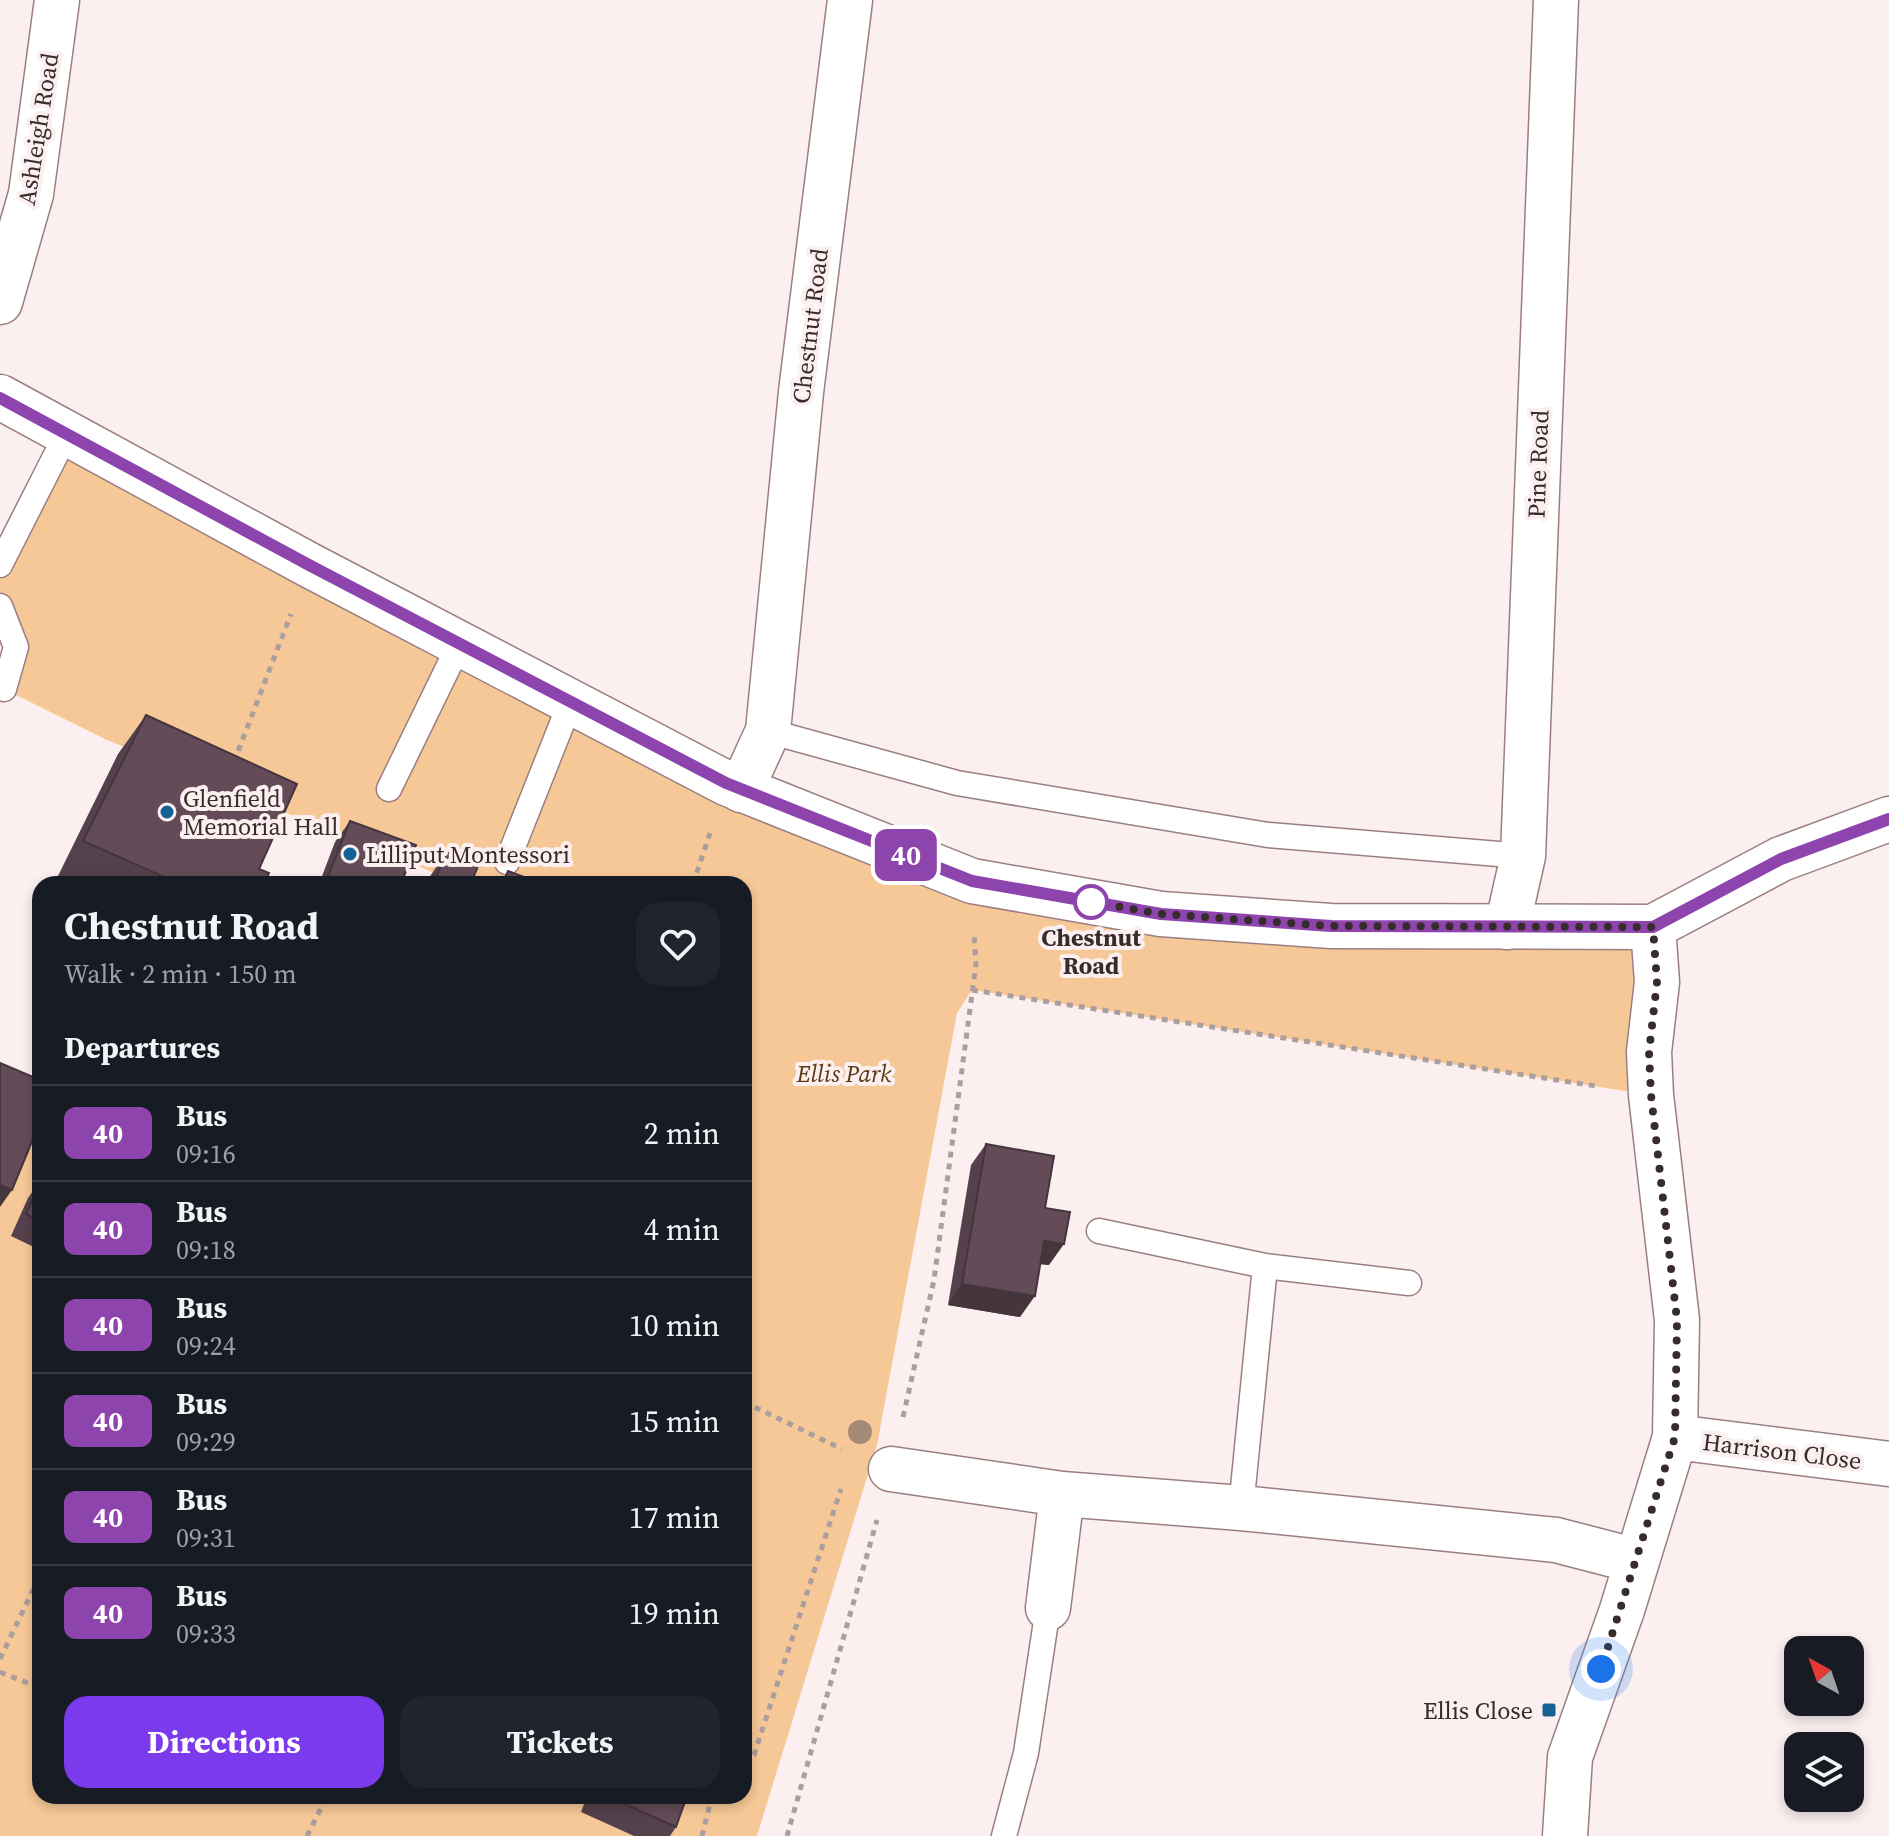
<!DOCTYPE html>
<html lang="en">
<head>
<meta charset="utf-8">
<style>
	:root { --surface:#171b24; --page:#20242c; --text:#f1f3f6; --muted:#9ea1a6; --line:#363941; --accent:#7c3aed }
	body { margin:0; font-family:"Source Serif 4",serif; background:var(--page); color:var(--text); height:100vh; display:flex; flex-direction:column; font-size:30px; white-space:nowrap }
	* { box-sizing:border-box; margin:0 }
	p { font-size:26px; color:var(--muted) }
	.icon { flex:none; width:44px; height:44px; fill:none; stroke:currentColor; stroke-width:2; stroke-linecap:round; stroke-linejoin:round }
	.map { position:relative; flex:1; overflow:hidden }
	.panel { position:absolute; left:32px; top:876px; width:720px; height:928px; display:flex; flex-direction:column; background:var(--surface); border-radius:24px; box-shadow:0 4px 12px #0003 }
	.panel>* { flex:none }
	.badge { padding:0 16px; border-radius:12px; font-size:28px; line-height:52px }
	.needle { width:52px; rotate:320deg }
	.controls { position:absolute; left:1784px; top:1636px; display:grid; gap:16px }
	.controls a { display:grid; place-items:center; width:80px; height:80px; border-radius:16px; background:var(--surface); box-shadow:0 4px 12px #0003; font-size:40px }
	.you { position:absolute; width:40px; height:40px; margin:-20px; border:6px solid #fff; border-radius:50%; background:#1a73e8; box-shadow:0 0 0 12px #1a73e833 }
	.map>.badge { position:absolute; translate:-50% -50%; box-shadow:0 0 0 4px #fff }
	h2 { padding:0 32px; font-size:30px; line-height:72px }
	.round { display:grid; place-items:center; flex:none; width:84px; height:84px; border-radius:24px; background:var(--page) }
	.head { display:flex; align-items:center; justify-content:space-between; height:136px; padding:0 32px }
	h1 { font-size:38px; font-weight:700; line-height:60px }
	.primary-button { display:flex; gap:16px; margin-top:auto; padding:16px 32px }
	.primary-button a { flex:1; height:92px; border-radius:24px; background:var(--accent); color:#fff; font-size:32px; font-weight:700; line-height:92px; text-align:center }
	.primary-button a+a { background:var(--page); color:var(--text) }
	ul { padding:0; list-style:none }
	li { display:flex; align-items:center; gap:24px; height:96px; padding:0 32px; border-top:2px solid var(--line) }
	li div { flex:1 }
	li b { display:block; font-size:30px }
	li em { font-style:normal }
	li .badge { min-width:88px; font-weight:700; text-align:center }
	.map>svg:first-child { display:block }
	.green { fill:#f7c897 }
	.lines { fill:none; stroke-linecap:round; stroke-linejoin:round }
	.service-casing { stroke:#9b7f80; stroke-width:27 }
	.minor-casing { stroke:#9b7f80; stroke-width:47 }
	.tertiary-casing { stroke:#9b7f80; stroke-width:47 }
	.path { stroke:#aa9e9f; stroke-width:5; stroke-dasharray:6 6; stroke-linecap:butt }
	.service { stroke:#fff; stroke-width:24 }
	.minor { stroke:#fff; stroke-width:44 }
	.tertiary { stroke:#fff; stroke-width:44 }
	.tree { fill:#a38b76 }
	.wall { fill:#55414b }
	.shaded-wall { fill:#45353d }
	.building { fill:#634c57; stroke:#45353d; stroke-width:2 }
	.line-casing { stroke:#fff; stroke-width:18 }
	.line { stroke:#8e44ad; stroke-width:12 }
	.walk { stroke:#372b2c; stroke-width:8; stroke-dasharray:0 14.4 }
	.poi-dot { fill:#146194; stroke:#fceff0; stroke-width:3 }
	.stop-dot { fill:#fff; stroke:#8e44ad; stroke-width:4 }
	.labels { text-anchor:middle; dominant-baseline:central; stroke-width:8; stroke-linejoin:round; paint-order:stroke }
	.street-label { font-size:24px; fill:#372b2c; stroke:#fceff0 }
	.poi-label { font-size:24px; fill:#372b2c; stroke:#fceff0; text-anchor:start }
	.stop-label { font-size:24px; font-weight:bold; fill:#372b2c; stroke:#fceff0 }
	.park-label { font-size:24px; font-style:italic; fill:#5b3a13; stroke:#fceff0 }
</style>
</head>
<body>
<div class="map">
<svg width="1889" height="1836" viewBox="0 0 1889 1836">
	<rect width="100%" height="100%" fill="#fceff0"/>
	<path class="green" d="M 66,435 L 972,881 L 1653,927 L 1651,1095 L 972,990 L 957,1013 L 877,1445 L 757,1836 L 0,1836 L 0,1064 L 40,1083 L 40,1796 L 744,1796 L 744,884 L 462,884 L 107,740 L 4,689 L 16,647 L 0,606 L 0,565 Z"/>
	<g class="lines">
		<g class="service-casing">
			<path id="service" d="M 0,565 L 66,435
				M 0,606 L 16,647 L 4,689
				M 768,731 L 957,783 L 1268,835 L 1523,856
				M 389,789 L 460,643
				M 507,862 L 571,701
				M 1099,1231 L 1265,1266 L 1409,1283
				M 1241,1508 L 1265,1266
				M 1004,1836 L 1026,1753 L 1048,1608"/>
		</g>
		<g class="minor-casing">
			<path id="minor" d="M 0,302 L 31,194 L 57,0
				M 741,790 L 768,731 L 801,392 L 850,0
				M 1507,927 L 1523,856 L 1556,0
				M 1675,1437 L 1889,1464
				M 891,1469 L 1062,1494 L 1241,1508 L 1556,1540 L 1637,1561
				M 1048,1608 L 1062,1494
				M 1565,1836 L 1570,1757 L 1622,1610 L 1675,1437 L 1677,1320 L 1651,1095 L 1649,1052 L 1657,982 L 1653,927"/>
		</g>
		<g class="tertiary-casing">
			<path id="tertiary" d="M 0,397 L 309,565 L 726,783 L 972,881 L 1161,914 L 1331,926 L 1653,927 L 1781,859 L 1889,819"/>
		</g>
		<path class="path" d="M 234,762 L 291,614
			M 693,884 L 710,833
			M 972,990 L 1596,1086
			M 744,1402 L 842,1449
			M 903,1417 L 934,1280 L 976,964 L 974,934
			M 0,1659 L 40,1575
			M 0,1672 L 40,1688
			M 744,1762 L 754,1755 L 841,1489
			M 312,1796 L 325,1801
			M 307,1836 L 327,1796
			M 702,1836 L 712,1796
			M 787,1836 L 877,1520"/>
		<use href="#service" class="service"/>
		<use href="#minor" class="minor"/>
		<use href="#tertiary" class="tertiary"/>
	</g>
	<circle class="tree" cx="860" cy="1432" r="12"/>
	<path class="wall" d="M 146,715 L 259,869 L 264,884 L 64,884 L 56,880 L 118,754 Z
		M 350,821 L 401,884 L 319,884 L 335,842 Z
		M 446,852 L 473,878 L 486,884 L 425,884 Z
		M 986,1144 L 1045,1208 L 1049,1265 L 1040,1264 L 1020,1317 L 948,1305 L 971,1165 Z
		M 40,1181 L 40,1250 L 11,1236 L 28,1198 Z
		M 587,1796 L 687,1796 L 676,1827 L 670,1836 L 634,1836 L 581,1812 Z"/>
	<path class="shaded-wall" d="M 0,1185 L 12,1190 L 0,1207 Z
		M 1044,1241 L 1064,1244 L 1049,1265 L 1029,1263 Z
		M 962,1284 L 1035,1296 L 1020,1317 L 948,1305 Z"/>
	<path class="building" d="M 146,715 L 297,784 L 259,869 L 269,873 L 264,884 L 180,884 L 83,841 Z
		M 350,821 L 416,845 L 401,884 L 325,884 Z
		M 446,852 L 478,866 L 473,878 L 486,884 L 434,884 Z
		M 508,871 L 542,884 L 502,884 Z
		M 0,1063 L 40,1080 L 40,1122 L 12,1190 L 0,1185 Z
		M 986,1144 L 1054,1156 L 1045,1208 L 1070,1212 L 1064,1244 L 1044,1241 L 1035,1296 L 962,1284 Z
		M 40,1183 L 40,1221 L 26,1214 Z
		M 607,1796 L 687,1796 L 676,1827 Z"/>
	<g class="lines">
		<g class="line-casing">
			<path id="line" d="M 0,398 L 309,565 L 726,783 L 972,881 L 1161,914 L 1331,926 L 1653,927 L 1781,859 L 1889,819"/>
		</g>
		<use href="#line" class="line"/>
		<path class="walk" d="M 1091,902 L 1161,914 L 1331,926 L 1653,927 L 1657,982 L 1649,1052 L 1651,1095 L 1677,1320 L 1675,1437 L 1601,1669"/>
	</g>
	<g class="poi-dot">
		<circle cx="167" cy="812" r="8"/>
		<circle cx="350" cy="854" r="8"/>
		<rect x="1541" y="1702" width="16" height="16" rx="4"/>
	</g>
	<circle class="stop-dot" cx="1091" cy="902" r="16"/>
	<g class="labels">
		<g class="street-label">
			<text transform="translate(38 129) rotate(-81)">Ashleigh Road</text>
			<text transform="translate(810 326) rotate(-83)">Chestnut Road</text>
			<text transform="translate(1538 464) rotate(-88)">Pine Road</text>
			<text transform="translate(1782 1451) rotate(7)">Harrison Close</text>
		</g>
		<g class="poi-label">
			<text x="183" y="798">Glenfield<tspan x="183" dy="28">Memorial Hall</tspan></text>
			<text x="366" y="854">Lilliput Montessori</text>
			<text x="1533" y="1710" text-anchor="end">Ellis Close</text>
		</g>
		<g class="stop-label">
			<text x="1091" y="937">Chestnut<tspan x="1091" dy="28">Road</tspan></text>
		</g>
		<g class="park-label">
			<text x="844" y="1073">Ellis Park</text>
		</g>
	</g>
</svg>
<div class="controls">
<a><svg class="needle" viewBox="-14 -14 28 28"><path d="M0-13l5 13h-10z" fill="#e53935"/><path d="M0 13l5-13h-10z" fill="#9ea1a6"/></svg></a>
<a><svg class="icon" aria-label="layers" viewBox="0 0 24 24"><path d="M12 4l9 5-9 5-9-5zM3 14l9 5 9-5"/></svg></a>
</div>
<div class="you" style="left:1601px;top:1669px"></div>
<b class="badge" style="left:906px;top:855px;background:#8e44ad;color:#fff">40</b>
<section class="panel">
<div class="head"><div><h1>Chestnut Road</h1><p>Walk · 2 min · 150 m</p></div><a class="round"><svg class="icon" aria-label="heart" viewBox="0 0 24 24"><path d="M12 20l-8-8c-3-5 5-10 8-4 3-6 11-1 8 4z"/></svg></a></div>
<h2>Departures</h2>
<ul>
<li><span class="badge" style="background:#8e44ad;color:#fff">40</span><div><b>Bus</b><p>09:16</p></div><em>2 min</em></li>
<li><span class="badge" style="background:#8e44ad;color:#fff">40</span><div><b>Bus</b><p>09:18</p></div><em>4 min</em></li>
<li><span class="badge" style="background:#8e44ad;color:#fff">40</span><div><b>Bus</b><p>09:24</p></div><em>10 min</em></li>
<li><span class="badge" style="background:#8e44ad;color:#fff">40</span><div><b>Bus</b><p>09:29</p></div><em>15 min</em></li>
<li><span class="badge" style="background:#8e44ad;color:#fff">40</span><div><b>Bus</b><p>09:31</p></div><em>17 min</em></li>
<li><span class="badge" style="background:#8e44ad;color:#fff">40</span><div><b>Bus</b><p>09:33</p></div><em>19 min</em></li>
</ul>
<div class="primary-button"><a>Directions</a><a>Tickets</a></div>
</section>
</div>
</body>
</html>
